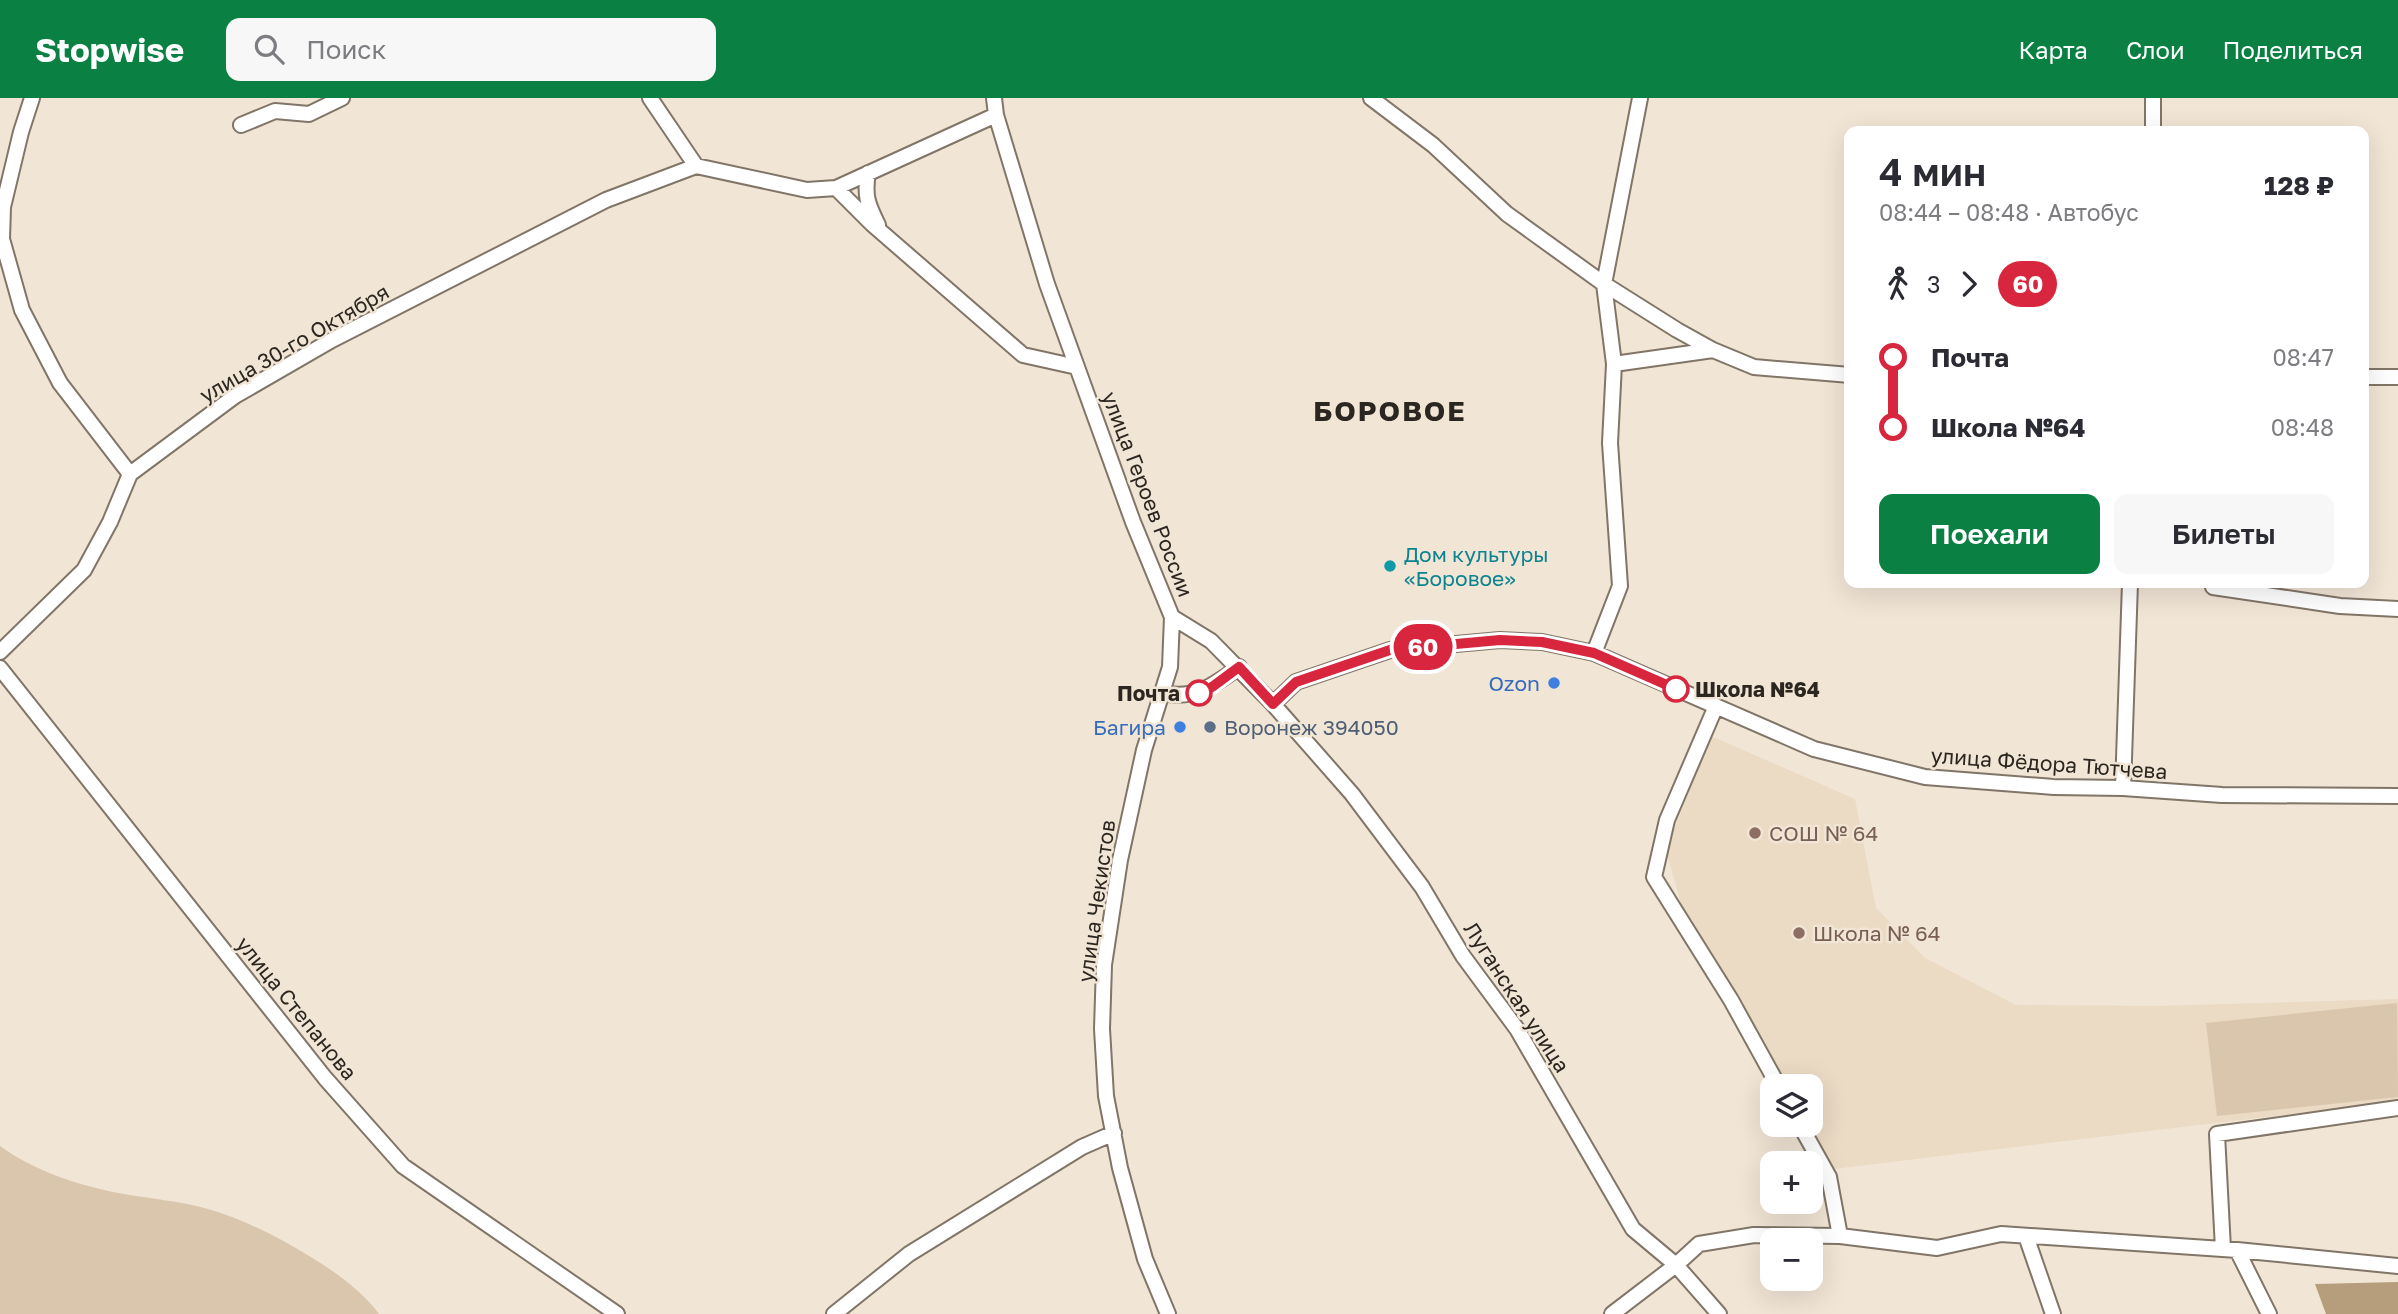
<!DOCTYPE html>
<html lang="ru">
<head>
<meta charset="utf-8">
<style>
	:root { --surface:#fff; --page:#f7f7f7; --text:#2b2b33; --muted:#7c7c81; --accent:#0b8043 }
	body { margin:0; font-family:"Golos Text",sans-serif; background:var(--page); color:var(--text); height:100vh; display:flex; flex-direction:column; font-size:26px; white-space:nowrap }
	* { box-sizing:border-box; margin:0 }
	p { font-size:23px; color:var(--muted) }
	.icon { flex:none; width:38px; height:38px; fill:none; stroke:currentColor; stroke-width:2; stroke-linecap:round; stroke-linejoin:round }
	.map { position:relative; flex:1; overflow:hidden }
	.panel { position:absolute; left:1844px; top:28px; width:525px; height:462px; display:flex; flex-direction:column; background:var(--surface); border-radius:14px; box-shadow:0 7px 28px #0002 }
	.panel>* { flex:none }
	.badge { padding:0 14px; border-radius:23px; font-size:24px; line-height:46px }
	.buttons { position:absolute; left:1760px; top:976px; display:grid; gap:14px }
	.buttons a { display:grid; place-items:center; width:63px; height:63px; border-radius:14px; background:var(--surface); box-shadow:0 7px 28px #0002; font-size:35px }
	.map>.badge { position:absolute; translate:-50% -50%; box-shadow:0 0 0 4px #fff }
	.legs { display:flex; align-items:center; gap:10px; height:77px; padding:0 35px; font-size:23px }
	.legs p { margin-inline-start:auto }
	.headline { display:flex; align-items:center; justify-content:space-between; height:119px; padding:0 35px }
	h1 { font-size:38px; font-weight:600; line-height:52px }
	.cta { display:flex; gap:14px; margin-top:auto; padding:14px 35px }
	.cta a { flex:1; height:80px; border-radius:14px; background:var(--accent); color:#fff; font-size:28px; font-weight:600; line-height:80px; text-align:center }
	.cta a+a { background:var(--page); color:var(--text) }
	ul { padding:0 35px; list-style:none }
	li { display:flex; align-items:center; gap:24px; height:70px; font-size:26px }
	li i { display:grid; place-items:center; width:10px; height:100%; margin:0 9px; background:currentColor }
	li i::after { content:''; width:18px; height:18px; margin:-9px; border:5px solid; border-radius:50%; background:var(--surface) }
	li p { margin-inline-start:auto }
	li:first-child i { background:linear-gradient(#0000 50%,currentColor 0) }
	li:last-child i { background:linear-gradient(currentColor 50%,#0000 0) }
	header { display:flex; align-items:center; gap:42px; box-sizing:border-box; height:98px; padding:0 35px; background:var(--accent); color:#fff }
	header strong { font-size:33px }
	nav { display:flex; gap:38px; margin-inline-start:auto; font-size:24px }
	.search { width:490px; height:63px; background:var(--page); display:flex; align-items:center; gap:18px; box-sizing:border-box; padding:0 24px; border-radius:14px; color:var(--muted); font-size:26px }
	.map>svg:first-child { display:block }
	.built { fill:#ebdac4 }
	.green { fill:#dac6ad }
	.forest { fill:#b69d7c }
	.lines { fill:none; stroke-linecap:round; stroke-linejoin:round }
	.minor-casing { stroke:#807567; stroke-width:18 }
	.minor { stroke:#fff; stroke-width:14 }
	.line-1-casing { stroke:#fff; stroke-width:16 }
	.line-1 { stroke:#d7263d; stroke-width:10 }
	.culture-dot { fill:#0f9aa8; stroke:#f1e5d5; stroke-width:2.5 }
	.shop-dot { fill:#3f7fe0; stroke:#f1e5d5; stroke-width:2.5 }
	.stop-1-dot { fill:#fff; stroke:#d7263d; stroke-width:3.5 }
	.service-dot { fill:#5c6f8a; stroke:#f1e5d5; stroke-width:2.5 }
	.education-dot { fill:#8d6e63; stroke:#f1e5d5; stroke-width:2.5 }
	.labels { text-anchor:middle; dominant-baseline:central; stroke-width:5; stroke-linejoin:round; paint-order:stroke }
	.street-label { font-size:21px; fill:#2b2620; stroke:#f1e5d5 }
	.culture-label { font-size:21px; fill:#0d838f; stroke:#f1e5d5; text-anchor:start }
	.shop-label { font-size:21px; fill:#366cbe; stroke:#f1e5d5; text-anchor:end }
	.stop-label { font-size:21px; font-weight:bold; fill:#2b2620; stroke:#f1e5d5; text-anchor:start }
	.service-label { font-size:21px; fill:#4e5e75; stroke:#f1e5d5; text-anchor:start }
	.education-label { font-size:21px; fill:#785e54; stroke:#f1e5d5; text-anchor:start }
	.district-label { font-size:28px; font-weight:bold; letter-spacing:2px; fill:#2b2620; stroke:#f1e5d5 }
</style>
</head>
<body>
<header>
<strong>Stopwise</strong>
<div class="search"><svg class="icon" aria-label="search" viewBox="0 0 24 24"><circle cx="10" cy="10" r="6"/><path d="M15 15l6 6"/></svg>Поиск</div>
<nav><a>Карта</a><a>Слои</a><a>Поделиться</a></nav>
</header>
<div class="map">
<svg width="2398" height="1216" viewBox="0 0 2398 1216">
	<rect width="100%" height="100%" fill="#f1e5d5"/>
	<path class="built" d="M 1711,638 L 1855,701 L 1876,810 L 1925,860 L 2016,907 L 2157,908 L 2398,901 L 2398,1003 L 1833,1071 L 1808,1027 L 1811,1027 L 1811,989 L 1786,989 L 1682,809 L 1666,752 Z"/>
	<path class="green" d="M 2397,905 L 2398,999 L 2217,1018 L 2206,925 Z
		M 0,1048 C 36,1074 80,1088 124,1096 C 151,1101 181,1103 208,1111 C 246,1122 280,1140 314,1161 C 337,1175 363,1194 379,1216 L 0,1216 Z"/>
	<path class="forest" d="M 2398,1184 L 2398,1216 L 2326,1216 L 2315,1186 Z"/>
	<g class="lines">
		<g class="minor-casing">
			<path id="minor" d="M 32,0 L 21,34 L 3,109 L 2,141 L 22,212 L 60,285 L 130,376 L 235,298 L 332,242 L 606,102 L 696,68 L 807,92 L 836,90
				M 650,0 L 696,68
				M 994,0 L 996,17 L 1047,186 L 1133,424 L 1172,519 L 1211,543 L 1273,606 L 1296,584 L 1390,552 L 1500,542 L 1542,544 L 1594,555 L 1814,651 L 1925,679 L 2054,689 L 2123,690 L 2222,697 L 2398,698
				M 1371,0 L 1433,47 L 1507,116 L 1604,186 L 1677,232 L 1713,252 L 1754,269 L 1850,277
				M 2153,0 L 2153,33
				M 996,17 L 836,90 L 872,126 L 1023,257 L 1077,269
				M 241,27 L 275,13 L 309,16 L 342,0
				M 868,75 C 864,98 868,107 878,127
				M 1614,266 L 1713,252
				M 2364,279 L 2398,279
				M 2213,489 L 2340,508 L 2398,511
				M 0,554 L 84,472 L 110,424 L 130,376
				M 1594,555 L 1620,488 L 1610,345 L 1614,266 L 1604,186 L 1640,0
				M 0,570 L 325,980 L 403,1068 L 617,1216
				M 1163,595 C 1195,602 1214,587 1239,569
				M 1273,606 L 1352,696 L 1422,789 L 1463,858 L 1517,931 L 1633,1131 L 1676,1167 L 1719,1216
				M 1716,608 L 1667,722 L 1654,779 L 1731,902 L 1779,989
				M 2123,690 L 2130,485
				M 1800,1027 L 1829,1079 L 1840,1138
				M 2026,1138 L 2053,1216
				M 2223,1151 L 2217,1036 L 2398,1010
				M 2237,1152 L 2269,1216
				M 834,1216 L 909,1156 L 1082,1049 L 1114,1035
				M 1168,1216 L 1145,1161 L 1120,1070 L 1106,998 L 1102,931 L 1104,867 L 1120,762 L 1144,652 L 1170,569 L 1172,519
				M 1612,1216 L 1676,1167 L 1699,1146 L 1754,1137 L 1840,1138 L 1937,1150 L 2001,1136 L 2237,1152 L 2398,1168"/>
		</g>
		<use href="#minor" class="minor"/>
	</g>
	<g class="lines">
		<g class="line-1-casing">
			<path id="line-1" d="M 1199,595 L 1212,589 L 1239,569 L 1273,606 L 1296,584 L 1390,552 L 1500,542 L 1542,544 L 1594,555 L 1676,591"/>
		</g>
		<use href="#line-1" class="line-1"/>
	</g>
	<circle class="culture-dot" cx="1390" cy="468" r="7"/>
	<g class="shop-dot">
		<circle cx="1554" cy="585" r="7"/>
		<circle cx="1180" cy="629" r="7"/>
	</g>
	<g class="stop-1-dot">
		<circle cx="1676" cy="591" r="12"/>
		<circle cx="1199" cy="595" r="12"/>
	</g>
	<circle class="service-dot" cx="1210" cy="629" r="7"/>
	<g class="education-dot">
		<circle cx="1755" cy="735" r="7"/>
		<circle cx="1799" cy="835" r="7"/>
	</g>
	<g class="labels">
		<g class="street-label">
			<text transform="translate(294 245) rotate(-30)">улица 30-го Октября</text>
			<text transform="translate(1148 396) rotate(69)">улица Героев России</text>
			<text transform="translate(2049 665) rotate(4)">улица Фёдора Тютчева</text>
			<text transform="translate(1096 803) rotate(-82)">улица Чекистов</text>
			<text transform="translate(1517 899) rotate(57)">Луганская улица</text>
			<text transform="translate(297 910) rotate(51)">улица Степанова</text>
		</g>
		<g class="culture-label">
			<text x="1404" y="456">Дом культуры<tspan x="1404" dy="24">«Боровое»</tspan></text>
		</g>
		<g class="shop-label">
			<text x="1540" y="585">Ozon</text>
			<text x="1166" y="629">Багира</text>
		</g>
		<g class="stop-label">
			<text x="1695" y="591">Школа №64</text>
			<text x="1180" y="595" text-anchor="end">Почта</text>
		</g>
		<g class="service-label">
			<text x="1224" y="629">Воронеж 394050</text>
		</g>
		<g class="education-label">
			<text x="1769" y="735">СОШ № 64</text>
			<text x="1813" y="835">Школа № 64</text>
		</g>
		<g class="district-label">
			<text x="1390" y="312">БОРОВОЕ</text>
		</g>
	</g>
</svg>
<div class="buttons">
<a><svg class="icon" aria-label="layers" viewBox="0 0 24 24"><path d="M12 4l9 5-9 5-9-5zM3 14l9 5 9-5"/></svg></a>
<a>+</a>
<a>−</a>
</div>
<b class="badge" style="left:1423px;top:549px;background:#d7263d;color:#fff">60</b>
<section class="panel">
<div class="headline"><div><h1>4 мин</h1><p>08:44 – 08:48 · Автобус</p></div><b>128 ₽</b></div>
<div class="legs"><svg class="icon" aria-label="walk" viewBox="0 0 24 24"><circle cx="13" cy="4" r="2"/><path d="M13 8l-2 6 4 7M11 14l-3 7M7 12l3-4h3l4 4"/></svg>3<svg class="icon" aria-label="forward" viewBox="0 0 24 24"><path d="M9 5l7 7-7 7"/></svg><b class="badge" style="background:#d7263d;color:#fff">60</b></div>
<ul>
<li><i style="color:#d7263d"></i><b>Почта</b><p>08:47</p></li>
<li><i style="color:#d7263d"></i><b>Школа №64</b><p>08:48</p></li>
</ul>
<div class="cta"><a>Поехали</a><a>Билеты</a></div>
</section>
</div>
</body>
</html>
